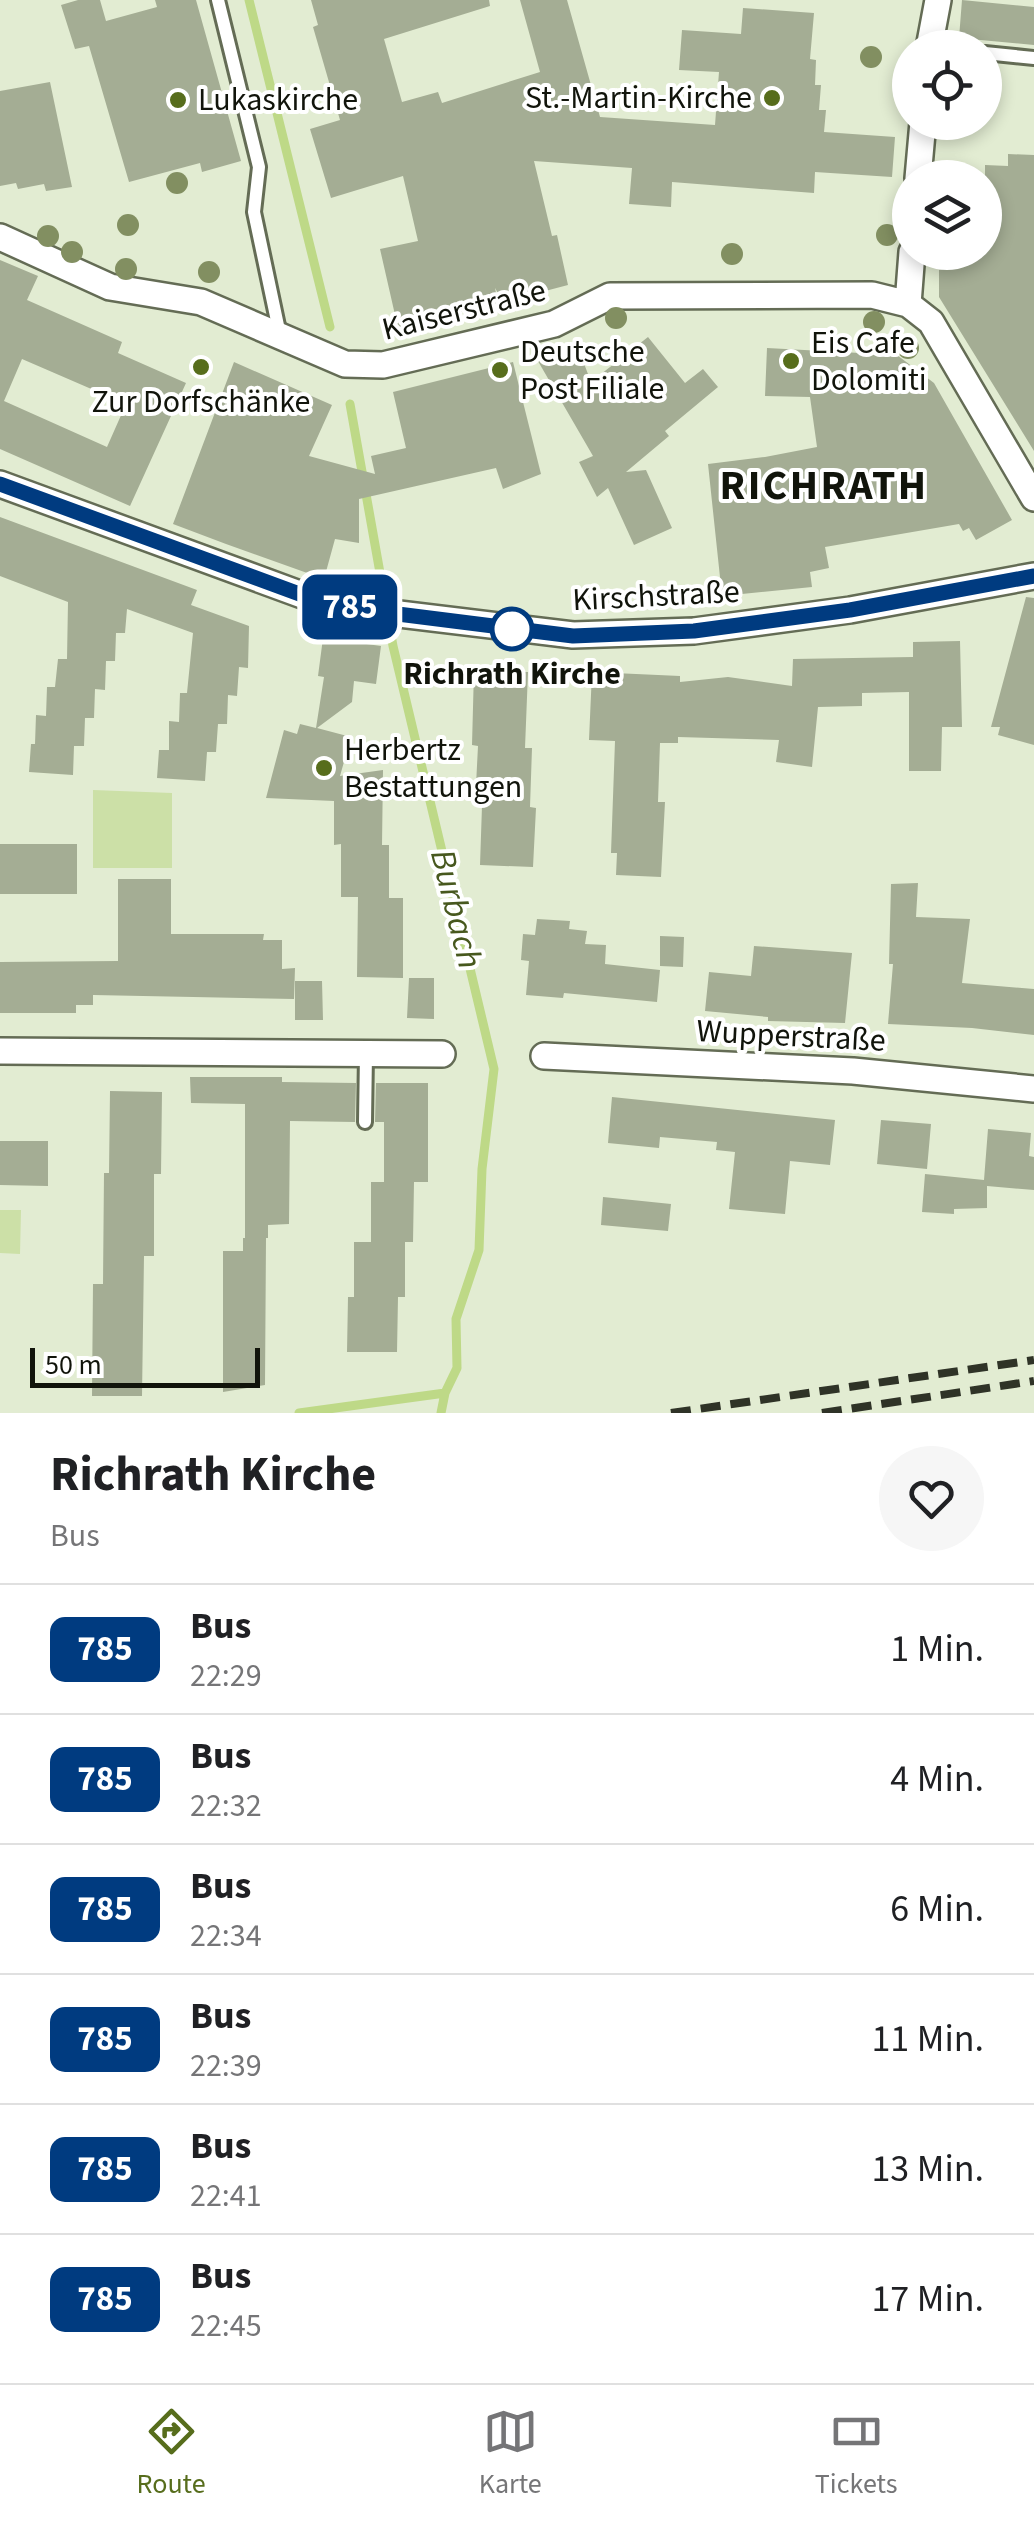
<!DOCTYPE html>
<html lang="de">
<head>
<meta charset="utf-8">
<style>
	:root { --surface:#fff; --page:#f6f6f6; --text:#202124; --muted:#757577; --line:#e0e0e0; --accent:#576d1c }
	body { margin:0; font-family:"Source Sans 3",sans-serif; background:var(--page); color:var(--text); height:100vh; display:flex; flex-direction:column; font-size:38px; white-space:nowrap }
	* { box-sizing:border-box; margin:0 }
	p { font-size:32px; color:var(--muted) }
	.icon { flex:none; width:55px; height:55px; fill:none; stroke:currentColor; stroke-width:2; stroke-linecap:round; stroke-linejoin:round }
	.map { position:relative; height:1413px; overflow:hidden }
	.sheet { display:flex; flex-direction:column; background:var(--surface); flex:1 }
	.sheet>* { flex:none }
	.badge { padding:0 20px; border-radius:15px; font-size:35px; line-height:65px }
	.buttons { position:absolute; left:892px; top:30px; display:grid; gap:20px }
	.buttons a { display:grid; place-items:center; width:110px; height:110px; border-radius:50%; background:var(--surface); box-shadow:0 5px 15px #0003; font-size:50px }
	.scale { position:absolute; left:30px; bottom:25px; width:230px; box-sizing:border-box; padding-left:10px; border:5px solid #11140b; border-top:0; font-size:28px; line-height:35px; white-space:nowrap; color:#11140b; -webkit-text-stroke:8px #fff; paint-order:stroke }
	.map>.badge { position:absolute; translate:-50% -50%; box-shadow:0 0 0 5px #fff }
	.round { display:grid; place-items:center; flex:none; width:105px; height:105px; border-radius:52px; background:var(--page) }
	.head { display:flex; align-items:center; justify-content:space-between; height:170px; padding:0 50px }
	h1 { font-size:48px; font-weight:700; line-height:75px }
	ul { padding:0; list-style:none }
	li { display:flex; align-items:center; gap:30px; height:130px; padding:0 50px; border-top:2px solid var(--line) }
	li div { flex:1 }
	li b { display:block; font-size:38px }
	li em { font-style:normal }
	li .badge { min-width:110px; font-weight:700; text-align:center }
	.dock { display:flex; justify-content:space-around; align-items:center; height:140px; border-top:2px solid var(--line); background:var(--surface); font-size:28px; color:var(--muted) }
	.dock a { display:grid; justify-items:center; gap:5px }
	.dock .selected { color:var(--accent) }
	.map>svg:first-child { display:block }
	.green { fill:#cce0a7 }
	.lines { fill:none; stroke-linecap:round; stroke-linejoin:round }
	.stream { stroke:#bed987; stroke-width:9 }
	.building { fill:#a4ad94; fill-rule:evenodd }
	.lane-casing { stroke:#646c55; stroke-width:18 }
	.street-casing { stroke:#646c55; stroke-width:30 }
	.lane { stroke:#fff; stroke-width:12 }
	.street { stroke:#fff; stroke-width:25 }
	.rail { stroke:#2f3327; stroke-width:8; stroke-dasharray:20 10; stroke-linecap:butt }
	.tree { fill:#828f61 }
	.line-casing { stroke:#fff; stroke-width:22 }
	.line { stroke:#003b80; stroke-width:15 }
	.poi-dot { fill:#576d1c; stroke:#fff; stroke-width:4 }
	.stop-dot { fill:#fff; stroke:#003b80; stroke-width:5 }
	.labels { text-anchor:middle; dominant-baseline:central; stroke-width:8; stroke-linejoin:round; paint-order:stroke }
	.poi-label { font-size:32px; fill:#11140b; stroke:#fff; text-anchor:start }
	.street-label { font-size:32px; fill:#11140b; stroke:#fff }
	.stop-label { font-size:32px; font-weight:bold; fill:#11140b; stroke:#fff }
	.water-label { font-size:35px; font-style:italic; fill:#47581e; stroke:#fff }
	.district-label { font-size:42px; font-weight:bold; letter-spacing:2.5px; fill:#11140b; stroke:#fff }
</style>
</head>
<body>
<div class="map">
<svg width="1034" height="1413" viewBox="0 0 1034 1413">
	<rect width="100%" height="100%" fill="#e2ecd2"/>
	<path class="green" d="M 93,790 L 172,793 L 172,868 L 93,868 Z
		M 0,1210 L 21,1210 L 20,1254 L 0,1253 Z"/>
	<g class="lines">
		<path class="stream" d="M 249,0 L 330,327
			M 350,404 L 393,646 L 494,1069 L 482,1169 L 479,1250 L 456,1319 L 457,1368 L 445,1393 L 441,1413
			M 299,1413 L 445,1393"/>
	</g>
	<path class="building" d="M 78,0 L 100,0 L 106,21 L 157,7 L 155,0 L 196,0 L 241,161 L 202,172 L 200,163 L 129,182 L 89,46 L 75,49 L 61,5 Z
		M 311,0 L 489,0 L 490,6 L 384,39 L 402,102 L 438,92 L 442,103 L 540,72 L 520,0 L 567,0 L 600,117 L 715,125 L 719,72 L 679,70 L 682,30 L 741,34 L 743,8 L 814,13 L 810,59 L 816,60 L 815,85 L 821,85 L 819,110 L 826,110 L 824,132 L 895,137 L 892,177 L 815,172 L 814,193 L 672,182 L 671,207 L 629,204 L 632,168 L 534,161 L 552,236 L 557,235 L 568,285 L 503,302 L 495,288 L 498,303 L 398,328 L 380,249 L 418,241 L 403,176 L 331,198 L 310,129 L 340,120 L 313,27 L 318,25 Z
		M 962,0 L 1034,7 L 1034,45 L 959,38 Z
		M 50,82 L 72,187 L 46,191 L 44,184 L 18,189 L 16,183 L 0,186 L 0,91 Z
		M 1008,154 L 1034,155 L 1034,451 L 939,297 L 939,270 L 943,269 L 944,252 L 985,252 L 985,165 L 1008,166 Z
		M 0,260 L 38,276 L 27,300 L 122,342 L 118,353 L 186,383 L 130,506 L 0,449 ZM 22,359 L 126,404 L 107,447 L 4,401 Z
		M 648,337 L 685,383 L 703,369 L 718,387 L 665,431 L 669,436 L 626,472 L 646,470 L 672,528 L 634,545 L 608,488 L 597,497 L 579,462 L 593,456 L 535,356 L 577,345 L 591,382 Z
		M 767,348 L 897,355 L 934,383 L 1012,520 L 976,540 L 969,528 L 963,531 L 959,524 L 825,547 L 829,568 L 810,572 L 812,587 L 722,596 L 708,464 L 765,457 L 817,447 L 810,397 L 765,396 Z
		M 234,362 L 332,405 L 309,456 L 375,474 L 371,456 L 406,448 L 393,392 L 513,362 L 541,474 L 503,489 L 496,468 L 359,499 L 359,543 L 335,539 L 324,579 L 226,544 L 173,524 Z
		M 0,517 L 197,590 L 191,605 L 249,626 L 248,668 L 239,667 L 237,696 L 228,695 L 227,724 L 218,724 L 216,752 L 207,752 L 205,781 L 157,778 L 159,750 L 169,750 L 169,721 L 179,722 L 180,693 L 187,693 L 193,633 L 127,609 L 125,633 L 116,633 L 115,661 L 106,661 L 105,690 L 95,689 L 94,718 L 85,718 L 84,746 L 74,746 L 73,775 L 29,772 L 31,744 L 35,744 L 36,715 L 46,716 L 47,687 L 55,687 L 58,659 L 67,659 L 68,602 L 0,576 Z
		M 1026,597 L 1034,598 L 1034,745 L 998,735 L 1000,727 L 991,727 Z
		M 323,638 L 381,646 L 376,684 L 354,681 L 352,702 L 317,728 L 351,737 L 340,776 L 383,770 L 382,845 L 389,845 L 389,898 L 403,898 L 403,978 L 357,977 L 358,897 L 341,897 L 341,844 L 334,845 L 334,801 L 266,798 L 284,730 L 297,734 L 300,724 L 316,728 L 324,677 L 318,676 Z
		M 960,641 L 962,727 L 942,727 L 941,771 L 909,771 L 909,692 L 862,693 L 862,706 L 818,707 L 812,767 L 776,762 L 779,740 L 678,737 L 678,743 L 660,743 L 658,802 L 665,802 L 661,877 L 616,875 L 617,853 L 611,853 L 615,741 L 589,740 L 592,672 L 680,676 L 680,682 L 728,677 L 792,686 L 793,659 L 913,657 L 913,642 Z
		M 474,670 L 528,672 L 525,748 L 532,748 L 530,807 L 536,808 L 533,867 L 480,865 L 482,806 L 475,805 L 478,746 L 472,745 Z
		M 0,844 L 77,844 L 77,894 L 0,894 Z
		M 118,879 L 171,879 L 171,934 L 264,934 L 263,940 L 282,940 L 282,969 L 295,968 L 294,999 L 93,995 L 93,1005 L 76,1005 L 76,1013 L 0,1013 L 0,962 L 118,961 Z
		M 918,883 L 916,917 L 970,919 L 962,983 L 1034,989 L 1034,1035 L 972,1028 L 888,1024 L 893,964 L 889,964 L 891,884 Z
		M 537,919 L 570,921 L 569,929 L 587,931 L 585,944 L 606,945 L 605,964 L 660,970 L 657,1002 L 564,993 L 563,998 L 526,995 L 529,961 L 521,960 L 523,934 L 535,935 Z
		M 660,936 L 684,937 L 683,967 L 660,966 Z
		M 754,946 L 852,953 L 845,1023 L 768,1021 L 768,1017 L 705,1011 L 709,972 L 751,976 Z
		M 409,978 L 434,978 L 434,1019 L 407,1018 Z
		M 295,981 L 322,981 L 323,1020 L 295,1020 Z
		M 190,1077 L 282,1077 L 282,1082 L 356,1083 L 355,1122 L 290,1121 L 289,1224 L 268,1225 L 268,1238 L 245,1238 L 245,1104 L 191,1103 Z
		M 376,1083 L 428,1083 L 428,1182 L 414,1182 L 413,1242 L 405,1242 L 405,1297 L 398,1297 L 397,1352 L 347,1352 L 348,1297 L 354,1297 L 354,1242 L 371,1242 L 371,1182 L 384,1182 L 384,1122 L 375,1122 Z
		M 110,1091 L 162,1092 L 161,1174 L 154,1174 L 154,1256 L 144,1256 L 142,1396 L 92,1396 L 93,1284 L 103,1284 L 104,1173 L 109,1173 Z
		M 612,1097 L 835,1120 L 830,1165 L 790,1161 L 785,1214 L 729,1209 L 735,1152 L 716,1150 L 717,1142 L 660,1137 L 659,1148 L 608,1143 Z
		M 881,1120 L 931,1124 L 927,1169 L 877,1164 Z
		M 988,1129 L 1031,1133 L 1029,1156 L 1034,1157 L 1034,1190 L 987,1186 L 987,1208 L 954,1209 L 954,1214 L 922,1212 L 925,1174 L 984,1180 Z
		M 0,1141 L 48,1141 L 48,1186 L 0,1185 Z
		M 603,1197 L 671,1204 L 668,1231 L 601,1225 Z
		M 243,1238 L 266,1238 L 265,1385 L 223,1392 L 223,1251 L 243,1251 Z"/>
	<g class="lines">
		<g class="lane-casing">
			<path id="lane" d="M 218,0 L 259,167 L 254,212 L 280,335
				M 985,53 L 1034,58
				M 365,1122 L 366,1053"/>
		</g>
		<g class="street-casing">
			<path id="street" d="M 929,48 L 938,0
				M 918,178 L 923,122
				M 0,237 L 110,287 L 201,302 L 345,364 L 383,365 L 554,324 L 610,296 L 872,295 L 908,304 L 931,322 L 1034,498
				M 908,304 L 912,252
				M 0,484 L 313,599 L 366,610 L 573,635 L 694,631 L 850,610 L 1034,576
				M 0,1051 L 442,1054
				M 544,1056 L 853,1071 L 1034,1089"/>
		</g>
		<use href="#lane" class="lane"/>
		<use href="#street" class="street"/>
		<path class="rail" d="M 671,1413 L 1034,1360
			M 822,1413 L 1034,1381"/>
	</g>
	<g class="tree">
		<circle cx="871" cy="57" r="11"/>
		<circle cx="177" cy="183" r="11"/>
		<circle cx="128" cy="225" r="11"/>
		<circle cx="887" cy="235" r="11"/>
		<circle cx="48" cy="236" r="11"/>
		<circle cx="72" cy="252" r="11"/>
		<circle cx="732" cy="254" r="11"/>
		<circle cx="126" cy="269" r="11"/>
		<circle cx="209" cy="272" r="11"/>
		<circle cx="616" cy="318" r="11"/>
		<circle cx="874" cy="322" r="11"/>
		<circle cx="908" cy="348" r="11"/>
	</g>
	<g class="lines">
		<g class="line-casing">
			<path id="line" d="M 0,484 L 313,599 L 366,610 L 573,636 L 694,631 L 850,610 L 1034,576"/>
		</g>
		<use href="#line" class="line"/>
	</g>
	<g class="poi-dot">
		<circle cx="772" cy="98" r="10"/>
		<circle cx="178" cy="100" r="10"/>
		<circle cx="791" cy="361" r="10"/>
		<circle cx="201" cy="367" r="10"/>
		<circle cx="500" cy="370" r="10"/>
		<circle cx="324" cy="768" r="10"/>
	</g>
	<circle class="stop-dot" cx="512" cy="629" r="20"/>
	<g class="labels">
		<g class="poi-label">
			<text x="752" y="98" text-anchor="end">St.-Martin-Kirche</text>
			<text x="198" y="100">Lukaskirche</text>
			<text x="811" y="343">Eis Cafe<tspan x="811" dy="37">Dolomiti</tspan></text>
			<text x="520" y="352">Deutsche<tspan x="520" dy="37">Post Filiale</tspan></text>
			<text x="201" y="402" text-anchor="middle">Zur Dorfschänke</text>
			<text x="344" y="750">Herbertz<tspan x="344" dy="37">Bestattungen</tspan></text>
		</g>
		<g class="street-label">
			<text transform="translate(464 310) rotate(-14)">Kaiserstraße</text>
			<text transform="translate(656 596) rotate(-3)">Kirschstraße</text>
			<text transform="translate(791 1036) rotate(3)">Wupperstraße</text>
		</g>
		<g class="stop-label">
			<text x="512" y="674">Richrath Kirche</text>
		</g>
		<g class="water-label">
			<text transform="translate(456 909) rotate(76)">Burbach</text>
		</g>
		<g class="district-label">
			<text x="824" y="486">RICHRATH</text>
		</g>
	</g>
</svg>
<div class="buttons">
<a><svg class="icon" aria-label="locate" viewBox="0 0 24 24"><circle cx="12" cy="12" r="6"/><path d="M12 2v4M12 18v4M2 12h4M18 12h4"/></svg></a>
<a><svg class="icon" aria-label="layers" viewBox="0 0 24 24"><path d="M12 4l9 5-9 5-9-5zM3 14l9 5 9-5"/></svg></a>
</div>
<div class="scale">50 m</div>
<b class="badge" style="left:350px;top:607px;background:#003b80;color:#fff">785</b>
</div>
<section class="sheet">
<div class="head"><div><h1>Richrath Kirche</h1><p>Bus</p></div><a class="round"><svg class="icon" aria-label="heart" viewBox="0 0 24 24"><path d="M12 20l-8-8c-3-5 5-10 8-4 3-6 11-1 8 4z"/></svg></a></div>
<ul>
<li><span class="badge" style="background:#003b80;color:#fff">785</span><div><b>Bus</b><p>22:29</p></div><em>1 Min.</em></li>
<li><span class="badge" style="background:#003b80;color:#fff">785</span><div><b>Bus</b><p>22:32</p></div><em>4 Min.</em></li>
<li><span class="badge" style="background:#003b80;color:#fff">785</span><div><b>Bus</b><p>22:34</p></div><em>6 Min.</em></li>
<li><span class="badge" style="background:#003b80;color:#fff">785</span><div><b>Bus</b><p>22:39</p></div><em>11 Min.</em></li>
<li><span class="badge" style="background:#003b80;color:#fff">785</span><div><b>Bus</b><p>22:41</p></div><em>13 Min.</em></li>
<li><span class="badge" style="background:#003b80;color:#fff">785</span><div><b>Bus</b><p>22:45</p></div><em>17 Min.</em></li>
</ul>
</section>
<nav class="dock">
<a class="selected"><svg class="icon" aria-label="directions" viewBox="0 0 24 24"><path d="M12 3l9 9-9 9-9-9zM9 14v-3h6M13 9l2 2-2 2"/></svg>Route</a>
<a><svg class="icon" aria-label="map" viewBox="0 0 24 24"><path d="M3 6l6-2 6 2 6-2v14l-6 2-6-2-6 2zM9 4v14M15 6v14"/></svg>Karte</a>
<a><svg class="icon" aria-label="tickets" viewBox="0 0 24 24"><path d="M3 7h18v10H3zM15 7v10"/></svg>Tickets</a>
</nav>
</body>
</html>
